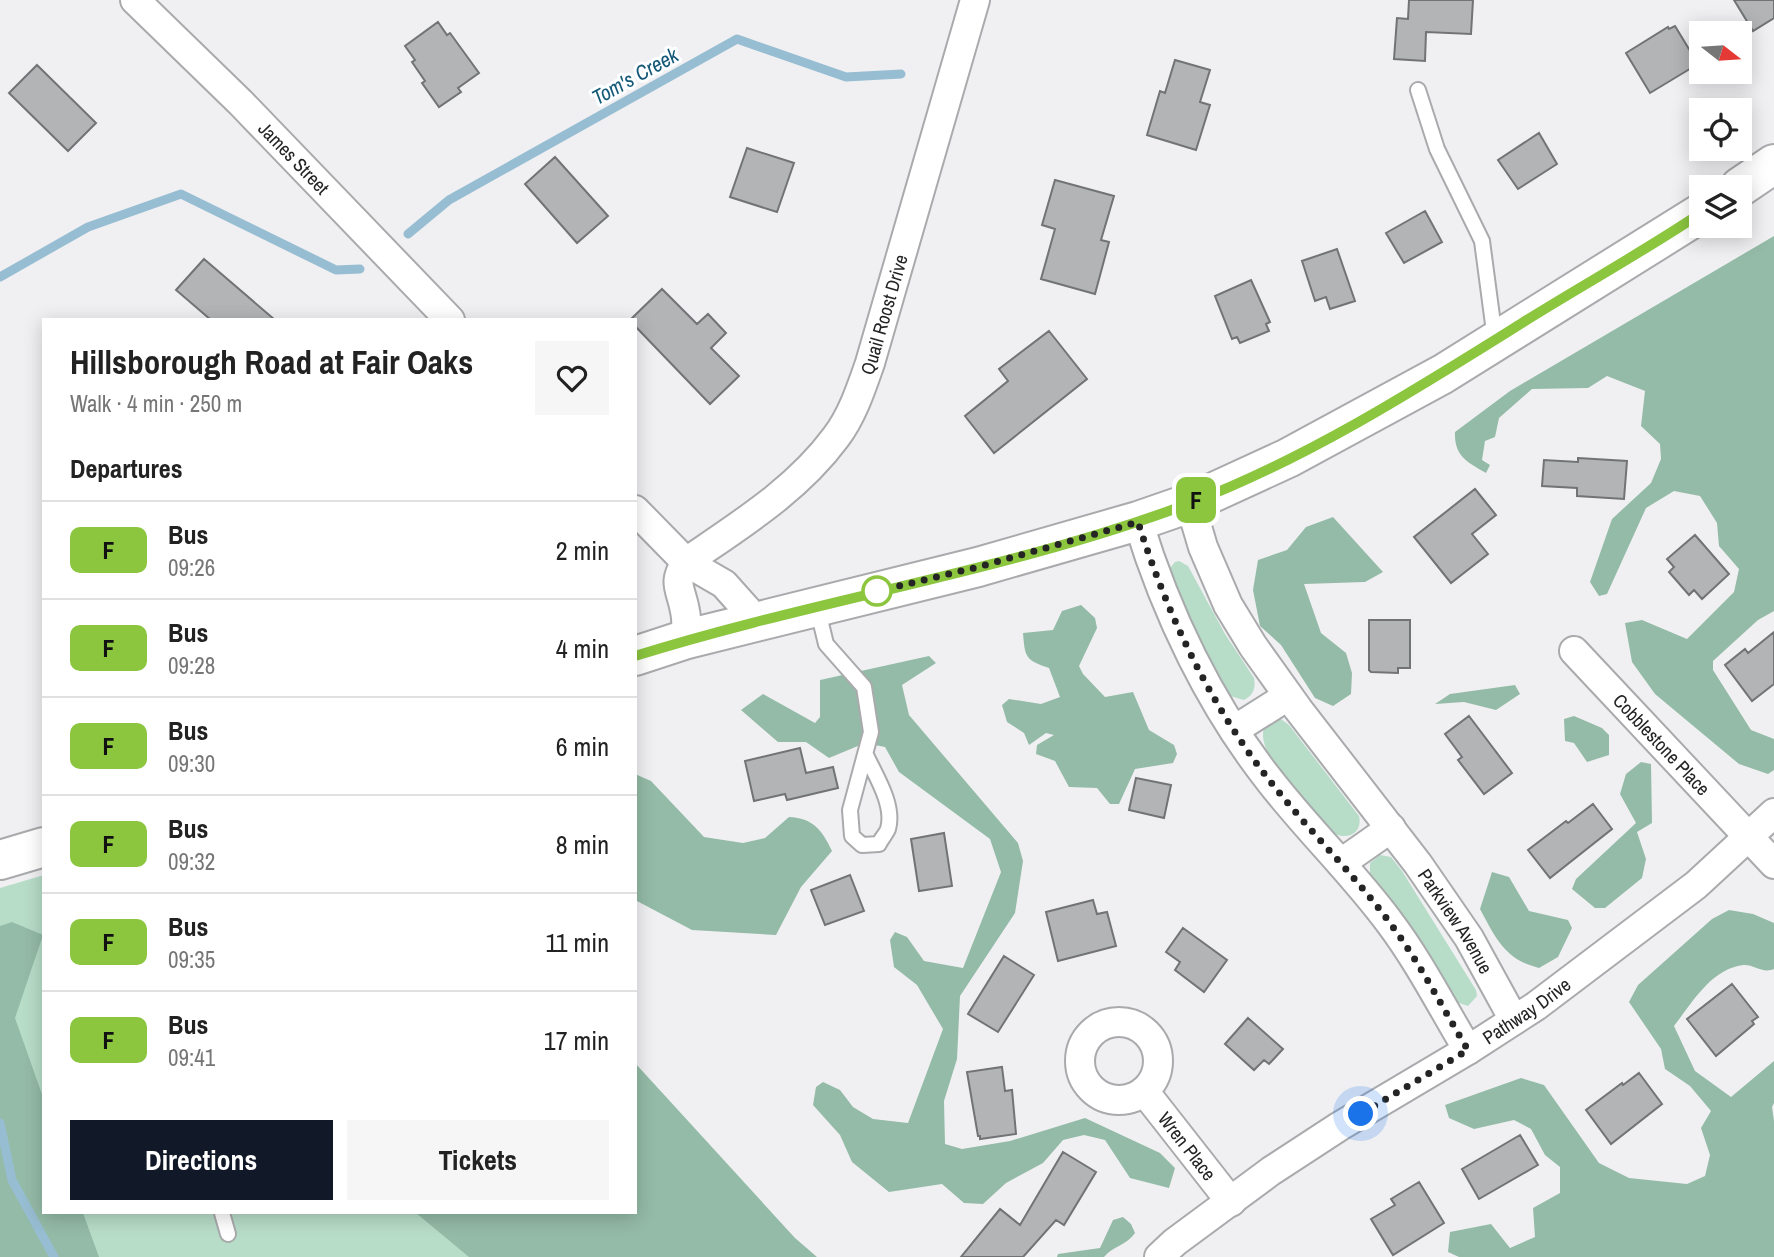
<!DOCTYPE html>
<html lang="en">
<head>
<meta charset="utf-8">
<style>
	:root { --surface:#fff; --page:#f6f6f6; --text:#222; --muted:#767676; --line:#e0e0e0; --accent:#111827 }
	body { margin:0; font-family:"Archivo Narrow",sans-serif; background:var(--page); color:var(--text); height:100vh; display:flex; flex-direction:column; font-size:26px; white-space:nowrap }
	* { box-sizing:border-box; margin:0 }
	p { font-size:23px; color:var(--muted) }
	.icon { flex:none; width:38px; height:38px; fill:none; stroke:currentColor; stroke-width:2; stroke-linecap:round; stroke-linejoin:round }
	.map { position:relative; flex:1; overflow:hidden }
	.sheet { position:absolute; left:42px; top:318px; width:595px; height:896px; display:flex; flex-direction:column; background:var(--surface); border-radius:0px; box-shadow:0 4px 18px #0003 }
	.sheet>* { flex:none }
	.badge { padding:0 14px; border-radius:10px; font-size:24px; line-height:46px }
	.needle { width:46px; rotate:107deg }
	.tools { position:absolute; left:1689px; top:21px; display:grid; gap:14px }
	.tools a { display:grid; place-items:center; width:63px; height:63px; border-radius:0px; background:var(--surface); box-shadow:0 4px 18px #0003; font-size:35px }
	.you { position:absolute; width:35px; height:35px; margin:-18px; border:5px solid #fff; border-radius:50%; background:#1a73e8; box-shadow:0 0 0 10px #1a73e833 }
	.map>.badge { position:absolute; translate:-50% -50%; box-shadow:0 0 0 4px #fff }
	h2 { padding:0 28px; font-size:26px; line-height:63px }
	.round { display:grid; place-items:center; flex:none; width:74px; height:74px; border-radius:0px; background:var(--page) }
	.overview { display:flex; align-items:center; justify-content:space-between; height:119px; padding:0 28px }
	h1 { font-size:33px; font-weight:800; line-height:52px }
	.cta { display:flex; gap:14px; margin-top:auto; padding:14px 28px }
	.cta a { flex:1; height:80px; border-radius:0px; background:var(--accent); color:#fff; font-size:28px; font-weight:800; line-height:80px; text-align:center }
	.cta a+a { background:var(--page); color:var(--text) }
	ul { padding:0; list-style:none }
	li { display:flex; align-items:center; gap:21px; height:98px; padding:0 28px; border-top:2px solid var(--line) }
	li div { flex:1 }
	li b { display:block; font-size:26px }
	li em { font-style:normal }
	li .badge { min-width:77px; font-weight:700; text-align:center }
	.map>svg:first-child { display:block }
	.green { fill:#b7dcc8 }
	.forest { fill:#94bba7 }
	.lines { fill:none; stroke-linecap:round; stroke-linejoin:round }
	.stream { stroke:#97bdd2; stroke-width:9 }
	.building { fill:#b3b4b6; stroke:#727375; stroke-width:2 }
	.lane-casing { stroke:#a9aaac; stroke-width:18 }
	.street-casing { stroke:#a9aaac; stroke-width:32 }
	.secondary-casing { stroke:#a9aaac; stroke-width:42 }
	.lane { stroke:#fff; stroke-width:14 }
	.street { stroke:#fff; stroke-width:28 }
	.secondary { stroke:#fff; stroke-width:38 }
	.line-casing { stroke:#fff; stroke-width:16 }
	.line { stroke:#8bc63e; stroke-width:10 }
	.walk { stroke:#242425; stroke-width:7; stroke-dasharray:0 12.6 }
	.stop-dot { fill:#fff; stroke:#8bc63e; stroke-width:3.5 }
	.labels { text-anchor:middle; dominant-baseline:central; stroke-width:6; stroke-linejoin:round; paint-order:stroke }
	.street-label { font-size:19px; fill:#242425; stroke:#fdfeff }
	.water-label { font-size:21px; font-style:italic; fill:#135876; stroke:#fdfeff }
</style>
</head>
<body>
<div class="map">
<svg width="1774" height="1257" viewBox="0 0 1774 1257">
	<rect width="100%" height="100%" fill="#f0f0f3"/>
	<path class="green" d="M 1179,561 L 1188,566 L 1225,634 L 1254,678 C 1256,689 1253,695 1244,700 L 1230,696 L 1193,627 L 1170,573 L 1170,568 L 1175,562 Z
		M 1281,719 L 1289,725 L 1359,816 C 1363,833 1348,841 1333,833 C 1319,818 1224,726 1281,719 Z
		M 1380,855 L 1391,857 L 1402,871 L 1476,990 L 1477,996 L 1468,1006 L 1456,1002 L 1420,943 L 1370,874 L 1370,863 Z
		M 44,875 L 44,1213 L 480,1213 L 494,1257 L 0,1257 L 0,888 Z"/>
	<path class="forest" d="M 1774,236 L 1774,611 L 1758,620 L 1713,661 L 1713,670 L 1751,730 L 1774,739 L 1774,770 L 1768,774 L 1739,764 L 1655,694 L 1632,662 L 1625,623 L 1642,620 L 1687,639 L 1734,592 L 1739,569 L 1719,546 L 1717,523 L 1700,496 L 1674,491 L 1646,508 L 1607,594 L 1599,596 L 1590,582 L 1612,519 L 1651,483 L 1661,459 L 1660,444 L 1641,426 L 1645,391 L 1607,376 L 1588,388 L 1532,389 L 1499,418 L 1495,437 L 1485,441 L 1482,460 L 1490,465 L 1486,473 C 1467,462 1454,456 1455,432 L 1510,391 Z
		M 1333,517 L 1383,572 L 1365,582 L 1304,584 L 1321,633 L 1346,653 L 1352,673 L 1351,694 L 1333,706 L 1315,698 L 1281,645 L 1260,626 L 1253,590 L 1258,560 L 1287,550 L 1306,527 Z
		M 1081,605 L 1095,618 L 1097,628 L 1079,666 L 1083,674 L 1105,697 L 1133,692 L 1149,730 L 1174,745 L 1177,754 L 1173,763 L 1135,769 L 1119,804 L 1110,804 L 1097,788 L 1069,787 L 1055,761 L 1036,754 L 1037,745 L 1054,735 L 1046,733 L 1029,745 L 1024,733 L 1007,722 L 1002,705 L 1009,699 L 1041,704 L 1060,697 L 1049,668 C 1025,660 1025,657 1023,633 L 1053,630 L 1062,611 Z
		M 929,656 L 936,663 L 902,685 L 909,715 L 1018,843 L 1023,861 L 1015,913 L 960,996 L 957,1059 L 944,1101 L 945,1144 L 962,1149 L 1010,1141 L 1085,1118 L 1160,1153 L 1175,1168 L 1169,1188 L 1130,1178 L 1105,1140 L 1084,1135 L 1063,1140 L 1043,1163 L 1006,1183 L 983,1204 L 964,1203 L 942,1184 L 889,1192 L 852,1162 L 840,1135 L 813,1105 L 816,1087 L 823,1082 L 840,1090 L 853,1107 L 873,1119 L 908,1123 L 943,1029 L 917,985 L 894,967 L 890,940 L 895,932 L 907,937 L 924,961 L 963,968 L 1001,872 L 990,839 L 899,772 L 885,747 L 865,743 L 829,758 L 806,742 L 778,742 L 741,710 L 763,694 L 815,723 L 820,717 L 820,680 Z
		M 1515,685 L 1520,694 L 1496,710 L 1464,702 L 1435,704 L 1450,694 Z
		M 1574,716 L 1602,728 L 1609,735 L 1609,755 L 1587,762 L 1574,743 L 1565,741 L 1564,719 Z
		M 1641,762 L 1651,764 L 1652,823 L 1637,832 L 1646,859 L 1642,878 L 1605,908 L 1595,908 L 1572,889 L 1576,879 L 1636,823 L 1620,794 L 1626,774 Z
		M 635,774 L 651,781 L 704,837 L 743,843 L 765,838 L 789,817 C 813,818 822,830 832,851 L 801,887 L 776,935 L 692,930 L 635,900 Z
		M 1492,872 L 1509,877 L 1529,911 L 1568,920 L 1572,928 L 1558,957 L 1539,968 C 1505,960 1495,937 1480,909 Z
		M 1729,910 L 1753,914 L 1774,923 L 1774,969 C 1762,974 1754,964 1743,965 C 1711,969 1692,1003 1674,1026 L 1695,1071 L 1731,1097 L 1774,1061 L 1774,1103 L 1772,1107 L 1774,1121 L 1774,1257 L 1459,1257 L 1448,1252 L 1450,1232 L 1491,1224 L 1510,1248 L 1535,1237 L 1533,1208 L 1560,1193 L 1560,1167 L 1545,1155 L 1531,1129 L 1514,1120 L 1474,1129 L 1449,1118 L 1445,1105 L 1521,1078 L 1544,1085 L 1599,1163 L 1629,1178 L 1687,1184 L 1705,1176 L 1710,1155 L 1701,1128 L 1711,1111 L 1690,1086 L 1665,1069 L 1661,1049 L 1629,1002 L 1638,985 L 1712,919 Z
		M 12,922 L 43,935 L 15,1018 L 44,1100 L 44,1213 L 83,1213 L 99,1257 L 0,1257 L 0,926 Z
		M 635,1063 L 795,1238 L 817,1257 L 469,1257 L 416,1213 L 635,1213 Z
		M 1123,1217 L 1131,1224 L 1135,1233 C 1127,1245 1113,1246 1104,1257 L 1057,1257 L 1058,1254 L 1100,1248 L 1113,1220 Z"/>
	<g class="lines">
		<path class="stream" d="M 408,234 L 449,200 L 737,39 L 846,77 L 901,74
			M 0,277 L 88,227 L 181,194 L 336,270 L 360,269
			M 0,1123 L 12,1180 L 54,1257"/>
	</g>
	<path class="building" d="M 1409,0 L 1473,0 L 1471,34 L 1426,32 L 1425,61 L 1394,59 L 1397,18 L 1408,19 Z
		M 1734,0 L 1774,0 L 1774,18 L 1753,31 Z
		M 438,22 L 447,35 L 450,33 L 479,73 L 458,88 L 461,92 L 439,107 L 422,83 L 425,81 L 412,62 L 415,60 L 405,46 Z
		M 1675,26 L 1698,64 L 1650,93 L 1626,53 L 1668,27 L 1669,29 Z
		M 1175,60 L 1210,70 L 1200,102 L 1210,105 L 1196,150 L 1147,135 L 1160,91 L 1165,93 Z
		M 37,65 L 96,123 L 68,151 L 9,93 Z
		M 1539,133 L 1557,164 L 1518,189 L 1498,160 Z
		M 747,148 L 794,163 L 777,212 L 730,197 Z
		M 555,157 L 608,216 L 577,243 L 525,184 Z
		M 1055,180 L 1114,196 L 1101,240 L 1109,242 L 1095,294 L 1041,279 L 1055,229 L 1042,225 Z
		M 1425,211 L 1442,242 L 1404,263 L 1386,233 Z
		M 1337,249 L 1355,301 L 1330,309 L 1326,297 L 1315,301 L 1302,261 Z
		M 204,259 L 275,320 L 211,320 L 176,290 Z
		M 1251,280 L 1270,322 L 1266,324 L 1269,331 L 1240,343 L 1237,337 L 1232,339 L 1215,296 Z
		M 662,289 L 697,324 L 708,314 L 726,333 L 711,348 L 739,376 L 710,404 L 635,326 L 635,320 L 630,320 Z
		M 1049,331 L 1087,379 L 994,453 L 965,416 L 1008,381 L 999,369 Z
		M 1578,458 L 1627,461 L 1624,499 L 1577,496 L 1577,488 L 1542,486 L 1544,460 L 1578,462 Z
		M 1475,489 L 1496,515 L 1472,534 L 1488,554 L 1451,583 L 1414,537 Z
		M 1695,535 L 1729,574 L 1702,599 L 1694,590 L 1689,595 L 1669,572 L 1674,567 L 1667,559 Z
		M 1369,620 L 1410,620 L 1410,668 L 1398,668 L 1398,673 L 1371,672 L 1369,670 Z
		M 1774,632 L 1774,684 L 1752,701 L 1725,665 L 1745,649 L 1748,653 Z
		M 1469,716 L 1512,773 L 1484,794 L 1458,760 L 1462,757 L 1445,734 Z
		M 800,748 L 806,773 L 833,767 L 838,788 L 787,800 L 785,794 L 754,801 L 745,761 Z
		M 1136,778 L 1171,785 L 1164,818 L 1129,810 Z
		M 1593,804 L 1612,829 L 1550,878 L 1528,850 L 1566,821 L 1568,823 Z
		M 944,833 L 952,886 L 919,891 L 911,839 Z
		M 850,875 L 864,911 L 825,925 L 811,890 Z
		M 1093,900 L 1097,914 L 1107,912 L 1116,946 L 1058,961 L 1046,912 Z
		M 1183,928 L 1227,960 L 1204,992 L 1175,970 L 1180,962 L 1166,952 Z
		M 1004,956 L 1034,975 L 998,1032 L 968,1014 Z
		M 1732,984 L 1758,1017 L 1752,1021 L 1754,1024 L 1716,1056 L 1687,1019 Z
		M 1248,1018 L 1283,1049 L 1269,1064 L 1264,1060 L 1254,1070 L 1225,1044 Z
		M 1002,1067 L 1005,1091 L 1012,1090 L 1016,1134 L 980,1139 L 980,1136 L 978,1136 L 967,1072 Z
		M 1639,1073 L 1662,1104 L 1611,1144 L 1586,1110 L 1622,1083 L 1623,1085 Z
		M 1520,1135 L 1538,1165 L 1479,1199 L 1462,1169 Z
		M 1063,1152 L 1096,1172 L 1064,1225 L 1056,1220 L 1023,1257 L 961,1257 L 1000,1209 L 1020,1225 Z
		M 1419,1182 L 1444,1223 L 1393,1255 L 1371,1219 L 1395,1205 L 1391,1199 Z"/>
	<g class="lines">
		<g class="lane-casing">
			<path id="lane" d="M 1418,90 L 1437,149 L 1482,241 L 1495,339
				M 817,607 L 826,644 L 864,687 L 871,732 L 850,810 L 852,836 L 862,845 L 879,844 C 881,839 886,834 888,829 C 895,805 875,775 866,755
				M 222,1213 L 228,1234"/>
		</g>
		<g class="street-casing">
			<g id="street">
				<path id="s1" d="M 135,0 L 241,103 L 450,320"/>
				<path id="s2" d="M 1190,503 L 1203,547 L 1228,605 L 1253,646 L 1298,709 L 1418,864 L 1469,938 L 1514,1020"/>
				<path d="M 635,510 L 686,562 L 724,584 L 758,622"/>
				<path d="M 1138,521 C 1166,613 1210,705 1270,781 C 1308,830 1353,873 1390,923 C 1420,963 1442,1007 1468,1050"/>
				<path id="s3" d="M 687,639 C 686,630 687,620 685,611 C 681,588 672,584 686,562 C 740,525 797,490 836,437 C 852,416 861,389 870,363 L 975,0"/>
				<path id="s4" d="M 1574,651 L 1774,864"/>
				<path d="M 1234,730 L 1288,696"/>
				<path d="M 1341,863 L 1391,828"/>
				<circle cx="1119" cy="1061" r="39"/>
				<path id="s5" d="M 1144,1091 L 1231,1202"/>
				<path id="s6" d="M 1159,1257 L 1175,1242 L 1271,1171 L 1340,1126 L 1468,1050 L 1536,1006 L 1696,885 L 1774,813"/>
			</g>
		</g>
		<g class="secondary-casing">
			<path id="secondary" d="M 1740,187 L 1774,164
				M 635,656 L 687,639 L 978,567 L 1138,521 L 1190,503 L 1288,458 L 1443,374 L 1701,213
				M 0,860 L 44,847"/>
		</g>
		<use href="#lane" class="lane"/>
		<use href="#street" class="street"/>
		<use href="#secondary" class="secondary"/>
	</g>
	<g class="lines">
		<g class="line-casing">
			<path id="line" d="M 635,656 C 817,599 1009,571 1188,504 C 1306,459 1415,390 1522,323 C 1581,286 1643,252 1701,213"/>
		</g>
		<use href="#line" class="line"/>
		<path class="walk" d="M 877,591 L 870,593 L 978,567 L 1138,522 C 1167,614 1210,705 1270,781 C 1308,830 1353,873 1390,923 C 1420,963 1442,1007 1468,1050 L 1361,1114"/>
	</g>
	<circle class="stop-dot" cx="877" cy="591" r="14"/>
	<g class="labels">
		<g class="street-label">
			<text stroke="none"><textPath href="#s1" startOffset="224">James Street</textPath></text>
			<text stroke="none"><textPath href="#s3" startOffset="408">Quail Roost Drive</textPath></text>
			<text stroke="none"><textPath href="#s4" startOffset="128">Cobblestone Place</textPath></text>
			<text stroke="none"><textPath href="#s2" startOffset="499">Parkview Avenue</textPath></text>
			<text stroke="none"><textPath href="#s6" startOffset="443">Pathway Drive</textPath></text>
			<text stroke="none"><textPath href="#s5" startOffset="70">Wren Place</textPath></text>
		</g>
		<g class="water-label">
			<text transform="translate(635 76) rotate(-29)">Tom's Creek</text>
		</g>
	</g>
</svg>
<div class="tools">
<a><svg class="needle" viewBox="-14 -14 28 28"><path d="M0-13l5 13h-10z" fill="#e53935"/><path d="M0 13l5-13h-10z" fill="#767676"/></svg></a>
<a><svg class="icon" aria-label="locate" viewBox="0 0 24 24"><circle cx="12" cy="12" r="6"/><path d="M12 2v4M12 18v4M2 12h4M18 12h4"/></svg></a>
<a><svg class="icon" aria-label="layers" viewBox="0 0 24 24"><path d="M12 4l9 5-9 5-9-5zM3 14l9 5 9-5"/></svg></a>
</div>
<div class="you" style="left:1361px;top:1114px"></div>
<b class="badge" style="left:1196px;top:500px;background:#8bc63e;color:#111">F</b>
<section class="sheet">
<div class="overview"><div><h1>Hillsborough Road at Fair Oaks</h1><p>Walk · 4 min · 250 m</p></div><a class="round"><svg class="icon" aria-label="heart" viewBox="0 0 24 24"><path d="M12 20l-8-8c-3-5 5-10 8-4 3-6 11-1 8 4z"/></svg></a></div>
<h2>Departures</h2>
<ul>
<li><span class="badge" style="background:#8bc63e;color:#111">F</span><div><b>Bus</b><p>09:26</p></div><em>2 min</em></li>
<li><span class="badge" style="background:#8bc63e;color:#111">F</span><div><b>Bus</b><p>09:28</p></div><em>4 min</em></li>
<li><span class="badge" style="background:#8bc63e;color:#111">F</span><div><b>Bus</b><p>09:30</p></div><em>6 min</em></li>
<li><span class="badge" style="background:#8bc63e;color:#111">F</span><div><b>Bus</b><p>09:32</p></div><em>8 min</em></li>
<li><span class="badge" style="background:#8bc63e;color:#111">F</span><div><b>Bus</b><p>09:35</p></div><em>11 min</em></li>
<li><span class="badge" style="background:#8bc63e;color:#111">F</span><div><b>Bus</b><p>09:41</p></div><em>17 min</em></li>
</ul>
<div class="cta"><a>Directions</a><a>Tickets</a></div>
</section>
</div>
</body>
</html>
